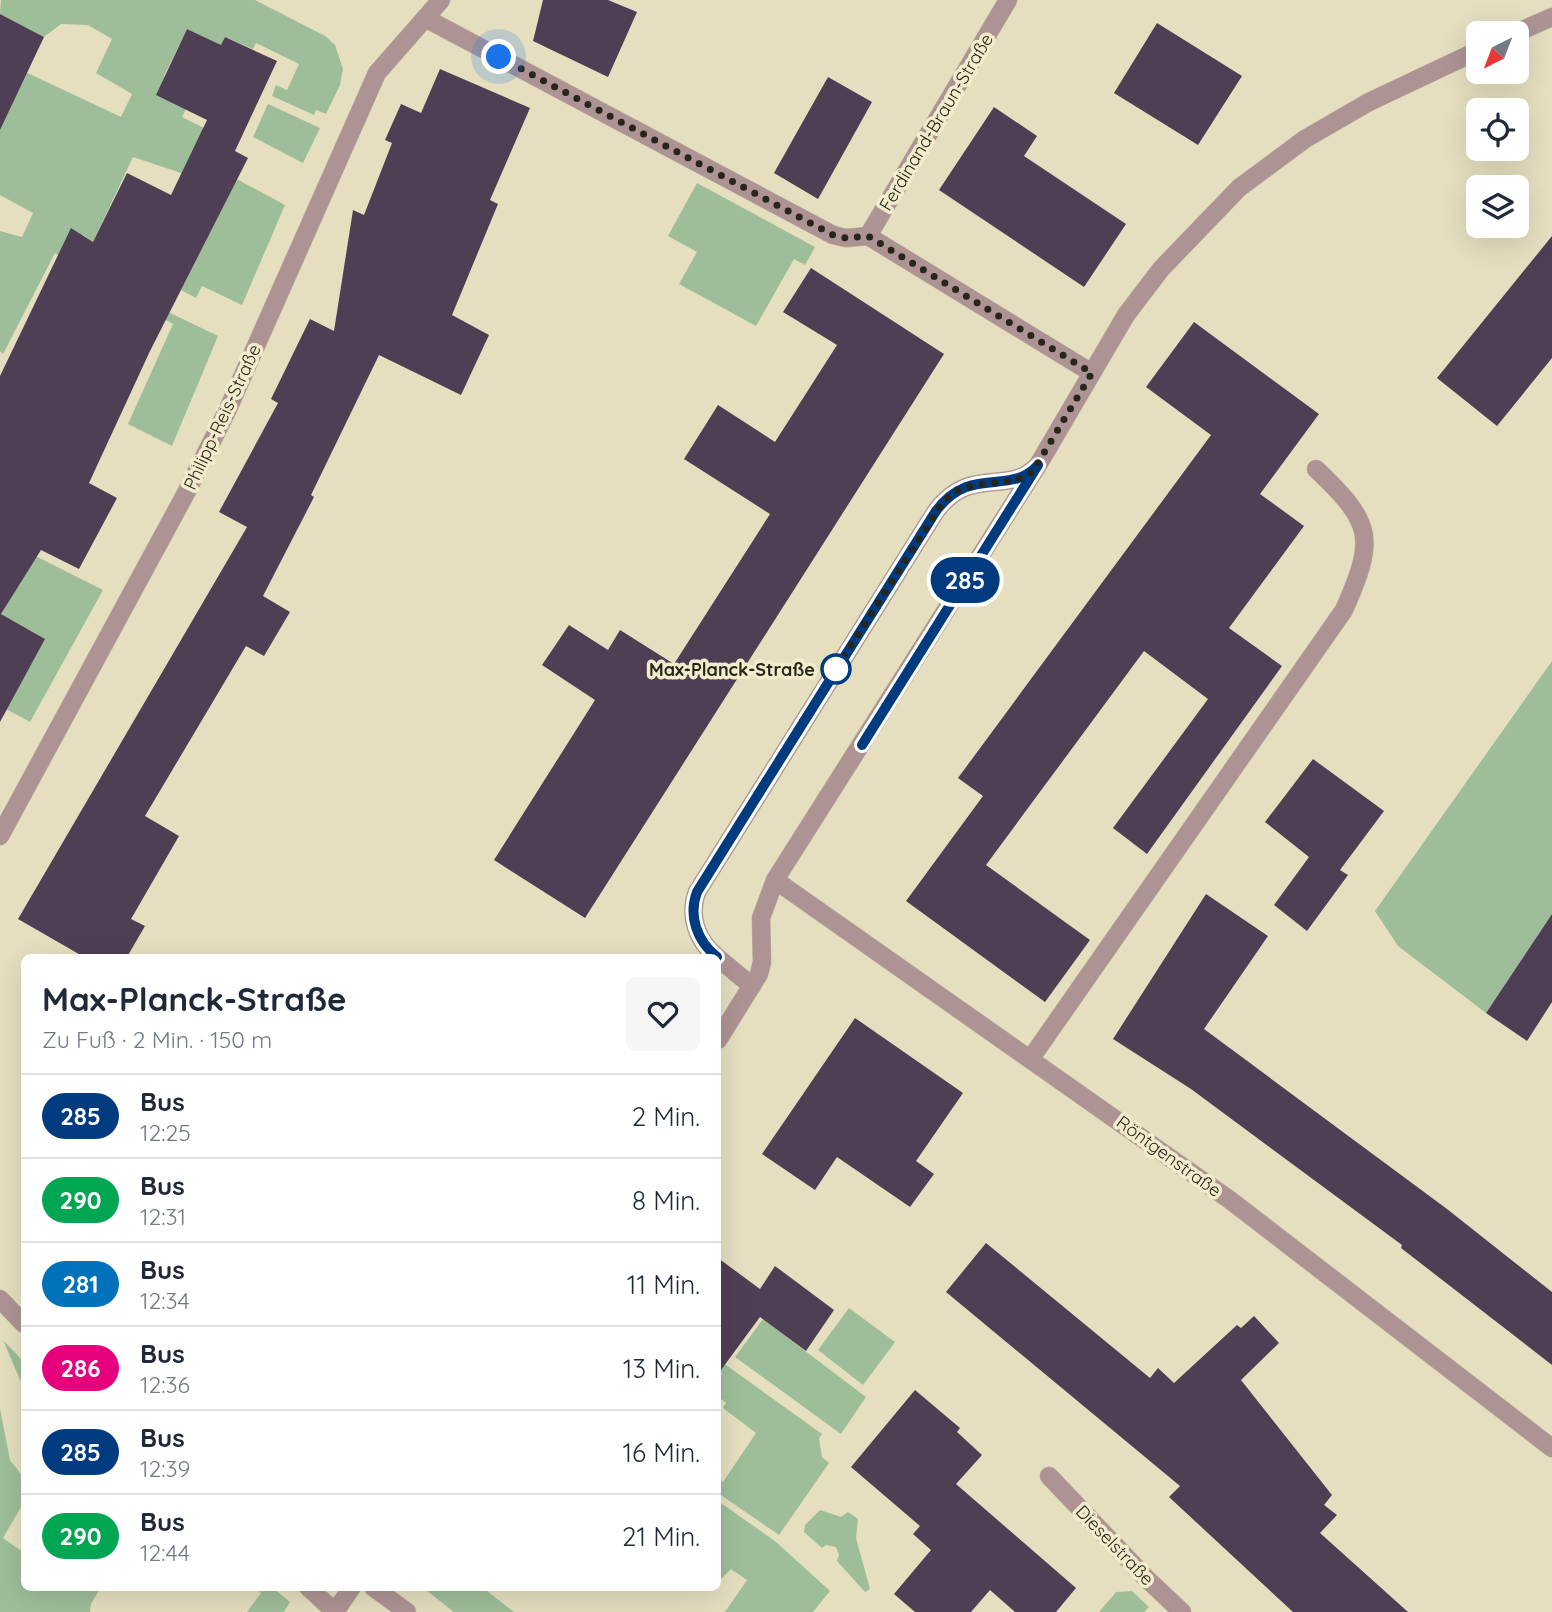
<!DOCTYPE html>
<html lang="de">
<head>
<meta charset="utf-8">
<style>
	:root { --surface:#fff; --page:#f6f6f7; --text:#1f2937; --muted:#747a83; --line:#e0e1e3 }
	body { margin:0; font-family:Quicksand,sans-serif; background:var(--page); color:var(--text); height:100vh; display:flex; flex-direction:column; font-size:26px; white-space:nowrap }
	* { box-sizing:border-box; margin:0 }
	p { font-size:23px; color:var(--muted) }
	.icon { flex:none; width:38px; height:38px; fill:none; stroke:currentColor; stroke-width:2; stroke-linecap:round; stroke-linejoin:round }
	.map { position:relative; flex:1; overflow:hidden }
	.panel { position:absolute; left:21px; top:954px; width:700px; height:637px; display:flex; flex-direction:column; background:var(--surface); border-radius:10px; box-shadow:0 7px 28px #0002 }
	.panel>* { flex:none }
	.badge { padding:0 14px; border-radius:23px; font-size:24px; line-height:46px }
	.needle { width:46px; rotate:222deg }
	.buttons { position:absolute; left:1466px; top:21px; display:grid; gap:14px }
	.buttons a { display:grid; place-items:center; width:63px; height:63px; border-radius:10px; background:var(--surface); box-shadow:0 7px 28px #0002; font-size:35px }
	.you { position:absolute; width:35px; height:35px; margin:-18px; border:5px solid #fff; border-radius:50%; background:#1a73e8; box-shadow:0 0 0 10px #1a73e833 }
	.map>.badge { position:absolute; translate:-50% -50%; box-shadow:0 0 0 4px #fff }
	.round { display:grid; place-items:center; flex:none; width:74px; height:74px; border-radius:10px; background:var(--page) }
	.head { display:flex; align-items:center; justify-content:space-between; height:119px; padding:0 21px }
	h1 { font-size:33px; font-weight:800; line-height:52px }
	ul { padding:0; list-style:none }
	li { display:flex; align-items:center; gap:21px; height:84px; padding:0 21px; border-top:2px solid var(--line) }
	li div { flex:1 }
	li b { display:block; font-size:26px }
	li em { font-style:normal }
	li .badge { min-width:77px; font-weight:700; text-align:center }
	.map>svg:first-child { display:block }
	.green { fill:#9ebe99 }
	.building { fill:#4f3f55 }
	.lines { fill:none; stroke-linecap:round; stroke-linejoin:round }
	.service-casing { stroke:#bfba9f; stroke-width:19 }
	.minor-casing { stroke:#bfba9f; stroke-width:19 }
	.service { stroke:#ae9394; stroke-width:18 }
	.minor { stroke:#ae9394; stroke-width:18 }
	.line-casing { stroke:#fff; stroke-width:16 }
	.line { stroke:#003b80; stroke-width:10 }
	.walk { stroke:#28261a; stroke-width:7; stroke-dasharray:0 12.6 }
	.stop-dot { fill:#fff; stroke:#003b80; stroke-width:3.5 }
	.labels { text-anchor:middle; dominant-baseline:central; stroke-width:7; stroke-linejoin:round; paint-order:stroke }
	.street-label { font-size:18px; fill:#28261a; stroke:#f2eccd }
	.stop-label { font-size:18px; font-weight:bold; fill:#28261a; stroke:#f2eccd; text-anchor:end }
</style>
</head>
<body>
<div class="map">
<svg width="1552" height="1612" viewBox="0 0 1552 1612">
	<rect width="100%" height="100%" fill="#e5dfc0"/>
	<path class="green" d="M 1,0 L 255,0 L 325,36 L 335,45 L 343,69 L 340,85 L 326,114 L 316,110 L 314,115 L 272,96 L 276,85 L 287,90 L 299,64 L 256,43 L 253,49 L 225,37 L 221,45 L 187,29 L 164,76 L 194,93 L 182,117 L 230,141 L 205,162 L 285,205 L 242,305 L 202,286 L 196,298 L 181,290 L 228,197 L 181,173 L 133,157 L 93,242 L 83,235 L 69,261 L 55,253 L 3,354 L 0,351 L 0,231 L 22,237 L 33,213 L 0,195 L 0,60 L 121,117 L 132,94 L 96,73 L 112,39 L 88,25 L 61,24 L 44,37 L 0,14 Z
		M 268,104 L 320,128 L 303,163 L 253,137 Z
		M 697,183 L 815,247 L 805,265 L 794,259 L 756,326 L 679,284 L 697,252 L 668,236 Z
		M 160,308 L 218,336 L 172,446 L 128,424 L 173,324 L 157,315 Z
		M 0,538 L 103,590 L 30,722 L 6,709 L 45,639 L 1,614 L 6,606 Z
		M 1552,661 L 1552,914 L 1486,1013 L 1398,946 L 1375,911 Z
		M 849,1308 L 895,1342 L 863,1385 L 818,1350 Z
		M 763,1319 L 866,1397 L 841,1434 L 735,1357 Z
		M 3,1340 L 24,1362 L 24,1406 L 21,1382 Z
		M 719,1360 L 822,1434 L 819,1438 L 822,1457 L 829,1463 L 779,1535 L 718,1493 L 718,1478 L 723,1482 L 756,1433 L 723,1408 L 726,1403 L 718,1396 Z
		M 0,1409 L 10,1460 L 24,1478 L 24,1502 L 3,1538 L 23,1552 L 24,1587 L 101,1587 L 91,1604 L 90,1612 L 0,1612 Z
		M 718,1501 L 775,1541 L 830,1591 L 813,1612 L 725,1612 L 747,1580 L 731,1569 L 718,1582 Z
		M 820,1510 L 841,1517 L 848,1512 L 858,1519 L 856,1538 L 870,1589 L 865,1592 L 837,1561 L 839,1555 L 836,1547 L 826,1545 L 822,1548 L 804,1532 L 805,1525 Z
		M 254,1587 L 272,1587 L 290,1602 L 284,1612 L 247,1612 L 261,1593 Z
		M 422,1587 L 482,1587 L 514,1612 L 454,1612 Z
		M 1132,1591 L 1149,1607 L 1144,1612 L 1099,1612 L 1116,1592 Z"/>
	<path class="building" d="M 543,0 L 608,0 L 637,12 L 608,77 L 533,41 Z
		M 0,14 L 44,37 L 0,130 Z
		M 1157,23 L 1242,76 L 1198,145 L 1114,93 Z
		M 187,29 L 221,45 L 225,37 L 277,61 L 235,151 L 248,158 L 150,351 L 89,483 L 117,498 L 79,569 L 41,550 L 1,614 L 45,639 L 0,722 L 0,376 L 71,228 L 93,242 L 127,173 L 171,195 L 207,120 L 156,95 Z
		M 440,69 L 530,108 L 490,200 L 498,204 L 452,315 L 489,335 L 461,395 L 379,355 L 311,495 L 314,497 L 263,596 L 290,612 L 264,656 L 246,646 L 145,816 L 179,836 L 131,919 L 145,926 L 127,957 L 84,957 L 18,919 L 247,527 L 219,512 L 278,403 L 271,399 L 310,319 L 334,331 L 353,210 L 364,215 L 392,143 L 385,140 L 401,104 L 421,113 Z
		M 828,77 L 872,102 L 818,199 L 774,173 Z
		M 994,107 L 1037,136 L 1024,156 L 1126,224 L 1084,287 L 939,190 Z
		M 1552,236 L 1552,358 L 1497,426 L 1437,378 Z
		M 811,268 L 944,354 L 585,918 L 494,860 L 595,700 L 542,665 L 569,625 L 608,650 L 620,630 L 674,664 L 770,514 L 684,459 L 718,405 L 775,442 L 837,345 L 783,312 Z
		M 1194,322 L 1319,414 L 1260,494 L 1304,526 L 1229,628 L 1282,666 L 1147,854 L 1113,828 L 1208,699 L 1144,651 L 986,865 L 1090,940 L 1045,1002 L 906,901 L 983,796 L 958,778 L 1211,435 L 1146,387 Z
		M 1313,759 L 1384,811 L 1340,870 L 1348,875 L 1307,931 L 1274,905 L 1309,857 L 1265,822 Z
		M 1206,894 L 1268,936 L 1204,1029 L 1447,1209 L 1552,1292 L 1552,1365 L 1401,1248 L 1402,1245 L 1191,1089 L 1113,1039 Z
		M 1552,914 L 1552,1002 L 1527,1041 L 1486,1013 Z
		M 855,1018 L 963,1093 L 916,1161 L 934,1174 L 910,1207 L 837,1157 L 815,1190 L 762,1154 Z
		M 986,1243 L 1150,1378 L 1158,1368 L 1174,1383 L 1237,1325 L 1241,1328 L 1254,1316 L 1279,1343 L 1241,1380 L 1332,1495 L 1324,1505 L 1337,1515 L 1320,1533 L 1408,1612 L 1293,1612 L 1169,1497 L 1180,1486 L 946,1292 Z
		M 718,1258 L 760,1289 L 775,1266 L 834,1310 L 806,1351 L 760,1317 L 718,1374 Z
		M 915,1390 L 960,1428 L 957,1432 L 982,1455 L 956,1484 L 1076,1588 L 1056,1612 L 1015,1612 L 990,1590 L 971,1612 L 915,1612 L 894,1594 L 931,1550 L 913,1534 L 920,1526 L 851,1467 Z"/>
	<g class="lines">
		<g class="service-casing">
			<path id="service" d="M 427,19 L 833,235 L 846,238 L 868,236
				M 717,957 C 697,941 688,916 697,892 L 936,511 C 971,464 1009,497 1038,465
				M 718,958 L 752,986
				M 1031,1058 L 1344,610 C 1376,538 1373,523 1316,469"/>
		</g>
		<g class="minor-casing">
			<path id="minor" d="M 1008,0 L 868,236 L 1092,373
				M 1516,33 L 1552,17
				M 0,836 L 186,493 L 228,409 L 377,73 L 441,0
				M 775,880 L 1230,1200 L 1552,1448
				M 718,1040 L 759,974 L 762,962 L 761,918 L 775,880 L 1038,465 L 1126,315 L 1161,269 L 1239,188 L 1305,139 L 1369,102 L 1479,50
				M 0,1299 L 24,1324
				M 1049,1476 L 1147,1579 L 1182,1612
				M 308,1587 L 335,1612
				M 373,1587 L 407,1612
				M 335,1612 L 352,1587"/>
		</g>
		<use href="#service" class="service"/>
		<use href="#minor" class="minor"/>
	</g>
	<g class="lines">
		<g class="line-casing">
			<path id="line" d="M 717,957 C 697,941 688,916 697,892 L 936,511 C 971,464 1009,497 1038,465 L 862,745"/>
		</g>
		<use href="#line" class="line"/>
		<path class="walk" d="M 499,57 L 833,235 L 846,238 L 868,236 L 1092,373 L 1033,471 C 1006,492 971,473 943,502 L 833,673 L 836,669"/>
	</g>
	<circle class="stop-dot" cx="836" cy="669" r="14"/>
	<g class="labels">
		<g class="street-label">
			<text transform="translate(936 122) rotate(-59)">Ferdinand-Braun-Straße</text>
			<text transform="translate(222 417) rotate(-65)">Philipp-Reis-Straße</text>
			<text transform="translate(1169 1156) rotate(36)">Röntgenstraße</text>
			<text transform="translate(1115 1545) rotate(46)">Dieselstraße</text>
		</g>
		<g class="stop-label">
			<text x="815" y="669">Max-Planck-Straße</text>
		</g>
	</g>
</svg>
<div class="buttons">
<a><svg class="needle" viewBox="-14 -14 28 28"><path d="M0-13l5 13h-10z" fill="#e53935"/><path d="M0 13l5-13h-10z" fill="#747a83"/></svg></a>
<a><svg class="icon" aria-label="locate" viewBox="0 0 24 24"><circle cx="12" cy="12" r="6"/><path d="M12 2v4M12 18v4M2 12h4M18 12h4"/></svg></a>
<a><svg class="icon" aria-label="layers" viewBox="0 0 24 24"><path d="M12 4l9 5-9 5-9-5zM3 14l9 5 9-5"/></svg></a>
</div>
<div class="you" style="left:499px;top:57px"></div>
<b class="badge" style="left:965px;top:580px;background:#003b80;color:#fff">285</b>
<section class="panel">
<div class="head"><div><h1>Max-Planck-Straße</h1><p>Zu Fuß · 2 Min. · 150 m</p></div><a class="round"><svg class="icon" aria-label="heart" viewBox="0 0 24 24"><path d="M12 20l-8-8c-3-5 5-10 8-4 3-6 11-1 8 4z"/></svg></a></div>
<ul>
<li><span class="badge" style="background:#003b80;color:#fff">285</span><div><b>Bus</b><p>12:25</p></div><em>2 Min.</em></li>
<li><span class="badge" style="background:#00a651;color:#fff">290</span><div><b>Bus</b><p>12:31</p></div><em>8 Min.</em></li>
<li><span class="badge" style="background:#0072bc;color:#fff">281</span><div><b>Bus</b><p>12:34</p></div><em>11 Min.</em></li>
<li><span class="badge" style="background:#e6007e;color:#fff">286</span><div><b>Bus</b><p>12:36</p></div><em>13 Min.</em></li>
<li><span class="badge" style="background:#003b80;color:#fff">285</span><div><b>Bus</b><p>12:39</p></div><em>16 Min.</em></li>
<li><span class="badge" style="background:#00a651;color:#fff">290</span><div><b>Bus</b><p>12:44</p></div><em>21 Min.</em></li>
</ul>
</section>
</div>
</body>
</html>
